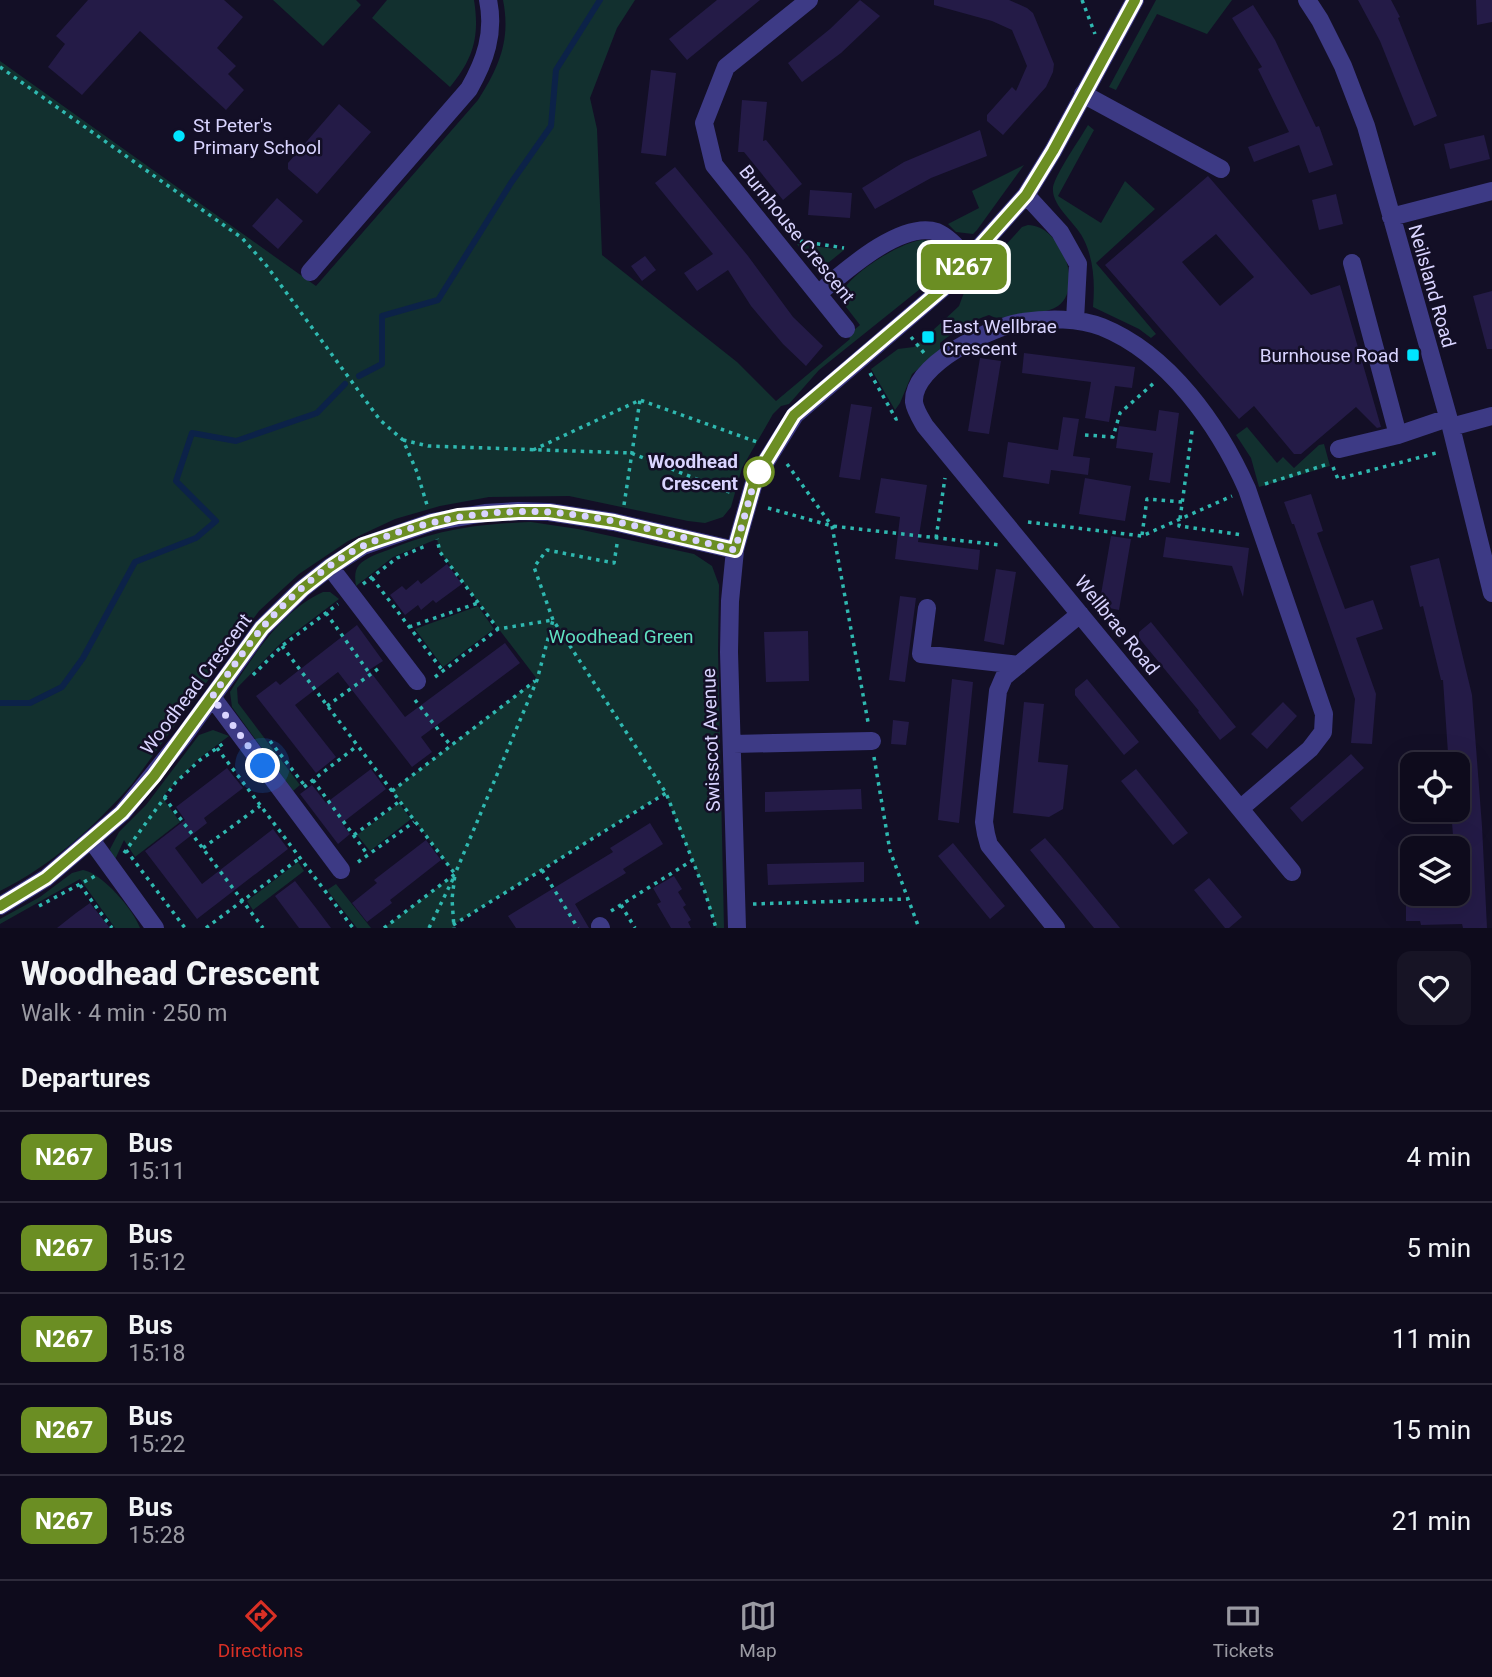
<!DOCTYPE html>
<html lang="en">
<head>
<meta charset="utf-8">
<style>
	:root { --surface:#0e0b1c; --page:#171425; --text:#f1f3f6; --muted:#9b9ba3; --line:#2e2b3b; --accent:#d93025 }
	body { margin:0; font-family:Roboto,sans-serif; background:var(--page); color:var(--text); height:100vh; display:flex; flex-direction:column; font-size:26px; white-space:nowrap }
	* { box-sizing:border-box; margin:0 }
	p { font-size:23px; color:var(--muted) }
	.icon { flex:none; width:38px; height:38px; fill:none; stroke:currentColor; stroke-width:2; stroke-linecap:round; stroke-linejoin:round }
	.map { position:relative; height:928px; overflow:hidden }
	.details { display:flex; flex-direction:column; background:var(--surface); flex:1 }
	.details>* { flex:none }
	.badge { padding:0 14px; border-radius:10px; font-size:24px; line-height:46px }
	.buttons { position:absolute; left:1400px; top:752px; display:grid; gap:14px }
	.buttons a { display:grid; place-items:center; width:70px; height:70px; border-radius:14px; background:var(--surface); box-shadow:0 7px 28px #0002,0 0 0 2px var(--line); font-size:35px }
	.you { position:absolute; width:35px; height:35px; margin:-18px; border:5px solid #fff; border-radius:50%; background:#1a73e8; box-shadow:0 0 0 10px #1a73e833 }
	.map>.badge { position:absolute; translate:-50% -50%; box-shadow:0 0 0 4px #fff }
	h2 { padding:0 21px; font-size:26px; line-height:63px }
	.round { display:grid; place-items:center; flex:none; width:74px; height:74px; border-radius:14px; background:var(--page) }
	.overview { display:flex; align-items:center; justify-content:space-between; height:119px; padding:0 21px }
	h1 { font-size:33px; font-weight:800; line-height:52px }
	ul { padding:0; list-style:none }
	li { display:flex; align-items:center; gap:21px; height:91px; padding:0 21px; border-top:2px solid var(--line) }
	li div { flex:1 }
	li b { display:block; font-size:26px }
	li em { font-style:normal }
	li .badge { min-width:77px; font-weight:700; text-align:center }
	.dock { display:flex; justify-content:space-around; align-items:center; height:98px; border-top:2px solid var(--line); background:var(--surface); font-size:19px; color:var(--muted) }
	.dock a { display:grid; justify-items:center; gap:4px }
	.dock .current { color:var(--accent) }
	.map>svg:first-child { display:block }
	.green { fill:#12302f }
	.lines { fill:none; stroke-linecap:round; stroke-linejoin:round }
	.stream { stroke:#0c2248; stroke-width:6 }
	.building { fill:#241b47; fill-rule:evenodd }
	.path { stroke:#2fb8b0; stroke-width:3.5; stroke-dasharray:3.5 5; stroke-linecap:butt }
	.minor { stroke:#3d3a85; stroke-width:18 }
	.line-casing { stroke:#fff; stroke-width:16 }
	.line { stroke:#6b8e23; stroke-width:10 }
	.walk { stroke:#d9d4ff; stroke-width:7; stroke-dasharray:0 12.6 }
	.poi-dot { fill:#00e5ff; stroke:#130f26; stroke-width:2.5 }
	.stop-dot { fill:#fff; stroke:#6b8e23; stroke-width:3.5 }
	.labels { text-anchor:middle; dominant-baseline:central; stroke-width:5; stroke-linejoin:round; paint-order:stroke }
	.poi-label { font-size:19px; fill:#d9d4ff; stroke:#130f26; text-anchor:start }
	.street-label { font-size:19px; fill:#d9d4ff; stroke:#130f26 }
	.stop-label { font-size:19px; font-weight:bold; fill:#d9d4ff; stroke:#130f26; text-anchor:end }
	.park-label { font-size:19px; fill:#5fe0c0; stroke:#130f26 }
</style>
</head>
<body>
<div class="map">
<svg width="1492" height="928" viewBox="0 0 1492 928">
	<rect width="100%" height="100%" fill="#130f26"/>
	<path class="green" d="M 273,0 L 356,0 L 361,5 L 323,46 Z
		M 387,0 L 474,0 C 480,37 473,59 450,87 L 372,18 Z
		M 503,0 L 635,0 L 617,28 L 590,98 L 597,129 L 602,255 L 737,362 L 776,401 L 850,339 L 848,335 L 860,325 L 843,303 L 841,295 C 846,276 903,240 923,240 C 928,240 933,243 938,246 L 944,257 L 944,264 L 920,289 L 819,370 L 789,404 L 781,406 L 773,414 L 742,468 L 731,507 L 723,517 L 705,523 L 688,521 L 569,496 L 489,497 L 440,506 L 395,519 L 348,541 L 299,574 L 259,611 L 132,784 C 94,827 52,865 0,891 L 0,61 L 316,286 L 478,100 C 499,67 511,40 503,0 Z
		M 1156,0 L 1232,0 L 1207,34 L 1157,14 L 1116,90 L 1109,87 Z
		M 1088,125 L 1094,130 L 1058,196 L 1101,223 L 1125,181 L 1155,209 L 1096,263 L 1156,334 L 1151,338 L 1139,329 L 1093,307 C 1095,284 1094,259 1083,238 C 1075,222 1051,206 1053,187 C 1056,173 1080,139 1088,125 Z
		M 1024,165 L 977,230 L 973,234 L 956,232 L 948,224 L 979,208 L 972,191 Z
		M 1028,225 C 1060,225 1085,286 1058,306 C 1048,313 1032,313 1020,314 C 1009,316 999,321 989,315 C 970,321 955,331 940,343 L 940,351 L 912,374 L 900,403 L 895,410 L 871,369 L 898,349 L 914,347 L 942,322 L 959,306 L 965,290 L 1022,227 Z
		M 797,244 L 844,250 L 828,263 L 817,265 L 807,259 Z
		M 1247,427 L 1277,463 L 1283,457 L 1294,468 L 1319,445 L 1324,444 L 1330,466 L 1259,487 L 1251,458 L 1236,435 Z
		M 531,522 L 578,529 L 694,554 L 712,566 L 719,585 L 718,650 L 724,928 L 716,928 L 705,892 L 665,793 L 453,925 L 454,928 L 384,928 L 455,874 L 392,791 L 537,679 L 440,552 L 437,539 L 393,557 L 356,586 C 355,579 354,571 359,565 C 365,558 379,553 388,550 C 439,529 477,524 531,522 Z
		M 323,592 L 330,592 L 339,599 L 281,643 L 237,688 L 238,703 L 300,785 L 293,791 L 232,707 L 230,692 C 253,656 282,610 323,592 Z
		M 478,606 L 494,629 L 443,667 L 415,629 Z
		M 213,730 L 229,736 L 197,760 L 162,797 L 180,822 L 135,857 L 124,840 L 113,864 L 110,849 L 119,832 L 146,805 L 199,735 Z
		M 399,803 L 411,819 L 370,851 L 357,835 Z
		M 298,862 L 304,871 L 253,910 L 247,901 Z
		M 83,870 C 102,873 134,910 140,928 L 115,928 L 80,879 L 0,924 L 0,919 L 40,897 L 72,873 Z
		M 336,884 L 371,928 L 357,928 L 327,890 Z"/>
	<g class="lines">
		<path class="stream" d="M 359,376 L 382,364 L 382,316 L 438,300 L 511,183 L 551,126 L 556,70 L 600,0
			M 0,703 L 30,703 L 62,687 L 83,658 L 135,562 L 196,538 L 216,521 L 176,481 L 192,433 L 236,441 L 317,413 L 345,384"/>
	</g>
	<path class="building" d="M 88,0 L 224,0 L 243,17 L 217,48 L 236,66 L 228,74 L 244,90 L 226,110 L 140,31 L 82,95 L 48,67 L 65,44 L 56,36 Z
		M 717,0 L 760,0 L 687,60 L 669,39 Z
		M 860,0 L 880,16 L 841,53 L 802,82 L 788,63 L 830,29 Z
		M 934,0 L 1009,0 L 1027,8 L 1033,13 L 1054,64 L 1053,72 L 1046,87 L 1003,135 L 987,121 L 987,115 L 1012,87 L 1016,91 L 1027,66 L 1012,30 L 992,21 L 934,5 Z
		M 1358,0 L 1391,0 L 1400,17 L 1398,18 L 1437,116 L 1414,126 L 1380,41 Z
		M 1476,0 L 1492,0 L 1492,22 L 1477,25 Z
		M 1253,5 L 1275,40 L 1316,127 L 1319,126 L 1333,165 L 1309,173 L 1299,145 L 1254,162 L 1248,147 L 1289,132 L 1258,69 L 1262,67 L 1232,18 Z
		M 651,70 L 676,73 L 666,156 L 641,153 Z
		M 742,100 L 767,102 L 763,141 L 766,140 L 802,184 L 783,200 L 744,152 L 738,152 Z
		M 339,104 L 371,132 L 317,194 L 288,169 L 288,163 Z
		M 980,130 L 987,156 L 931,178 L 875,209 L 862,188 L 904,162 Z
		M 1484,135 L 1490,159 L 1450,169 L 1444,144 Z
		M 675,167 L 748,256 L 793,317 L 823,346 L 806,366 L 783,344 L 751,306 L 728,270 L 697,291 L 684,273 L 713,254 L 655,183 Z
		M 1208,176 L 1311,295 L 1340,285 L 1381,427 L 1377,428 L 1356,407 L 1301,454 L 1294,454 L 1254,406 L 1239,419 L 1105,265 ZM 1216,234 L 1254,277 L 1220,306 L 1182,262 Z
		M 810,190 L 852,193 L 850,218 L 808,215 Z
		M 1336,194 L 1343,224 L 1319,230 L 1312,200 Z
		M 277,198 L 303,221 L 278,249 L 252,226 Z
		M 645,256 L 656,270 L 642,281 L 631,266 Z
		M 1492,291 L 1492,349 L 1487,349 L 1473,296 Z
		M 1024,353 L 1135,367 L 1132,388 L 1115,386 L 1109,422 L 1085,418 L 1091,382 L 1022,373 Z
		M 980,358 L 1001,361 L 989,434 L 968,431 Z
		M 851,404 L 872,407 L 860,480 L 839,477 Z
		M 1159,410 L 1179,413 L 1170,483 L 1149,480 L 1153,453 L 1116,448 L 1119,426 L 1156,431 Z
		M 1063,417 L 1079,419 L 1073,456 L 1090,458 L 1088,475 L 1051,470 L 1049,484 L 1003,477 L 1008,442 L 1058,450 Z
		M 881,478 L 927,485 L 918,542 L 980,550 L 978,570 L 895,559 L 900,517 L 875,513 Z
		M 1085,478 L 1131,486 L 1125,521 L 1079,514 Z
		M 1311,494 L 1323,531 L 1317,533 L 1345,609 L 1373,600 L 1383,629 L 1356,638 L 1376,694 L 1372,744 L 1351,743 L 1355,699 L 1294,524 L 1292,524 L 1284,502 Z
		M 1111,536 L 1131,539 L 1119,610 L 1099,606 Z
		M 1166,537 L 1249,548 L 1243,597 L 1232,566 L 1163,557 Z
		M 1439,558 L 1472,695 L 1482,826 L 1487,928 L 1463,928 L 1462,924 L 1421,925 L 1420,921 L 1406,921 L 1406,904 L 1458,902 L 1458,848 L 1454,848 L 1451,810 L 1458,810 L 1458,753 L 1448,753 L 1443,680 L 1441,680 L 1423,606 L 1420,607 L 1410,566 Z
		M 447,564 L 462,584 L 436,603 L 433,600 L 421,610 L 418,605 L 405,615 L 390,595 L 402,586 L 406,590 L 418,580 L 421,584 Z
		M 996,569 L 1016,572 L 1004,645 L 984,641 Z
		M 900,596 L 916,598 L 905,682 L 889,680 Z
		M 1151,622 L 1236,727 L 1220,740 L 1198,712 L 1199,711 L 1139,638 L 1139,632 Z
		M 357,625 L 383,661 L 369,670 L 405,717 L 505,643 L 520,663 L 421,737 L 432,752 L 412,767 L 338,672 L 295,705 L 336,757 L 316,773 L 256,696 L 276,681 L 280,685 Z
		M 808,631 L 809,681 L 766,682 L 764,632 Z
		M 952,679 L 973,682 L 959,823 L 938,820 Z
		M 1087,679 L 1139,742 L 1124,755 L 1075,695 L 1075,689 Z
		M 1024,702 L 1044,704 L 1038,762 L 1068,765 L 1063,809 L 1049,817 L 1013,813 Z
		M 1283,702 L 1297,716 L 1267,749 L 1251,734 Z
		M 893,720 L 909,722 L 906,745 L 891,744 Z
		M 1351,754 L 1364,768 L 1302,822 L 1290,808 Z
		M 227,768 L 243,788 L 204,818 L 207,823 L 175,848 L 202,884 L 273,829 L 288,849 L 197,919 L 145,851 L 185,820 L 176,807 Z
		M 371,769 L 386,789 L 342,823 L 350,834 L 338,844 L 300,794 L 312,785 L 326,803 Z
		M 1136,769 L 1188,833 L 1173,845 L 1121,781 Z
		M 861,789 L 862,809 L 765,812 L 765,792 Z
		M 650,823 L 663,844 L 623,869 L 626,873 L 575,904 L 589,928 L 516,928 L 508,916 L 613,852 L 610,848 Z
		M 1045,838 L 1061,856 L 1120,928 L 1094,928 L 1030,850 Z
		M 426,840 L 441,860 L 390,900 L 392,903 L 367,922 L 352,903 L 377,883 L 374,880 Z
		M 953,843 L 1005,906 L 990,919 L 938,856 Z
		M 864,862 L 864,882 L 768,885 L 767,864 Z
		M 674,876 L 682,889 L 678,892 L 686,905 L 683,907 L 691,920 L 688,922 L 691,928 L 671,928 L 657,904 L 661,902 L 653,888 Z
		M 1209,878 L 1242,917 L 1229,928 L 1225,928 L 1194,890 Z
		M 295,881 L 316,908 L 331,928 L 299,928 L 275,896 Z
		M 90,903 L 110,928 L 57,928 L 76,913 Z"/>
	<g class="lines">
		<path class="path" d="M 1082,0 L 1095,34
			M 0,67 L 242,238 L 266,265 L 380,420 L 403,440 L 417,472 L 427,505
			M 800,241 L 844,248
			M 911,337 L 924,353
			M 870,373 L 896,419 L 899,418
			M 1192,431 L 1179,526 L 1243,535
			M 1085,435 L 1113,437 L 1120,413 L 1154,383
			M 403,440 L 428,446 L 631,453 L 732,493
			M 533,450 L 640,400 L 757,442
			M 787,464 L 832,526 L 868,722
			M 1333,467 L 1338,479 L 1440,452
			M 1265,484 L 1328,464
			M 624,505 L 640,400
			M 768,508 L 832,526 L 1000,545
			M 1028,522 L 1142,536 L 1232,496
			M 1142,535 L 1147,499 L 1182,502
			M 936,538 L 945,478
			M 617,544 L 614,563 L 547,550 L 534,567 L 553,620 L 666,793 L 705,892 L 716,928
			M 372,578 L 443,671
			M 363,584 L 397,558 L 428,545
			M 326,613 L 370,674
			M 409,627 L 478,603
			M 282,646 L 455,874 L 452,899 L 454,928
			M 253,675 L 282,646 L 338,604
			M 435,677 L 498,629
			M 415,700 L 451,746
			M 327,706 L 382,666
			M 270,741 L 305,786
			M 217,748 L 353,928
			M 874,757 L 890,851 L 919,928
			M 313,780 L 368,855
			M 304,787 L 357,746
			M 392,791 L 535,681
			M 164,797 L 263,928
			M 354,835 L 400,801
			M 203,848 L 260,806
			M 126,850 L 185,928
			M 124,853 L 176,782 L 200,760 L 224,743
			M 358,862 L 414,822
			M 542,870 L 578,928
			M 80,885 L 112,928
			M 753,904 L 908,899
			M 621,905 L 635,928
			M 39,906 L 97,875
			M 611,911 L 693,860
			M 453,925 L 666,793
			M 206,928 L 300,858
			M 384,928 L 455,874 L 537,680 L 553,620 L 498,629 L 440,552 L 437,539
			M 429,928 L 453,879"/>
		<path class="minor" d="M 809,0 L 726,67 L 704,123 L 714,165 L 846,329
			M 1307,0 L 1320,20 L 1343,66 L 1366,126 L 1451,427 L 1492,593
			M 1083,94 L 1221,169
			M 1026,195 L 1060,232 L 1078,264 L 1075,320
			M 1391,217 L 1492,191
			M 1352,263 L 1398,435
			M 310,272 L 469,89 C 485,61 495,33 488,0
			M 819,293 C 844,272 901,220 937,232 C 949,237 961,252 970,261
			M 1451,427 L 1492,416
			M 1339,449 L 1398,435 L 1448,418
			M 330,567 L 417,681
			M 927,608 L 921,654 L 1019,665
			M 212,697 L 341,870
			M 733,744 L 872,741
			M 1241,808 L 1310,749 L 1323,732 L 1324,714 L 1247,489 C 1219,426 1169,354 1102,327 C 1079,318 1048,318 1023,322 C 992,326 912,364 914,402 C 915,410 921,419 925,426 L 1292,872
			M 92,841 L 155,928
			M 0,906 L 46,878 L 122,813 L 184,736 L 262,628 L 302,589 L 330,567 L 363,546 L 432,522 L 485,513 L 518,511 L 549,512 L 614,522 L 735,550
			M 600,926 L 601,928
			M 737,928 L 729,652 L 730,601 L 735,550 L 755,479 L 795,415 L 942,289 L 1026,195 L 1053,151 L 1135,0
			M 1056,928 L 989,845 L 986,834 L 984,822 L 998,691 L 1004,677 L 1080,614"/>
	</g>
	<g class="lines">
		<g class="line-casing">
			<path id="line" d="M 0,906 L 46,878 L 122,813 L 154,776 L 262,628 L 302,589 L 330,567 L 363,545 L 432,522 L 458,516 L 518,512 L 549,512 L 614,522 L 735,550 L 755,479 L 794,415 L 942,289 L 1026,195 L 1053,151 L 1135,0"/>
		</g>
		<use href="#line" class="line"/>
		<path class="walk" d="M 263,766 L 212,697 C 228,674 244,650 262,628 C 287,599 329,561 365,545 C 422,520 485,509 547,512 C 610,516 674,536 735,550 L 755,479 L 759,472"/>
	</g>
	<g class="poi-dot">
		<circle cx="179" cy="136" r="7"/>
		<rect x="921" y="330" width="14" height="14" rx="3.5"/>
		<rect x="1406" y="348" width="14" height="14" rx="3.5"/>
	</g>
	<circle class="stop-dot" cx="759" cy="472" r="14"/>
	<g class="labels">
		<g class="poi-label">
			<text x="193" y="125">St Peter's<tspan x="193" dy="22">Primary School</tspan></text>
			<text x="942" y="326">East Wellbrae<tspan x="942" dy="22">Crescent</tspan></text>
			<text x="1399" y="355" text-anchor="end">Burnhouse Road</text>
		</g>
		<g class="street-label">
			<text transform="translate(797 234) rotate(51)">Burnhouse Crescent</text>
			<text transform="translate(1432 286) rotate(74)">Neilsland Road</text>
			<text transform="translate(1117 625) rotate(51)">Wellbrae Road</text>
			<text transform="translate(196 684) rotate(-53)">Woodhead Crescent</text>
			<text transform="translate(711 740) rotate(-92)">Swisscot Avenue</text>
		</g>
		<g class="stop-label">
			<text x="738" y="461">Woodhead<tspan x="738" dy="22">Crescent</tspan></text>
		</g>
		<g class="park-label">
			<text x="621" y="636">Woodhead Green</text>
		</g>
	</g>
</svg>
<div class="buttons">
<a><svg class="icon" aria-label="locate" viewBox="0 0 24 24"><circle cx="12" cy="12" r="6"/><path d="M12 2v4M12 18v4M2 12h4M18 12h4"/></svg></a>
<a><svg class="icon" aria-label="layers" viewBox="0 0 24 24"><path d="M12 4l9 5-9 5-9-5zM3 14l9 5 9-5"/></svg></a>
</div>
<div class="you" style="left:263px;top:766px"></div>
<b class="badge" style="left:964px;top:267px;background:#6b8e23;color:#fff">N267</b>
</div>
<section class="details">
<div class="overview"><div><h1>Woodhead Crescent</h1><p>Walk · 4 min · 250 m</p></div><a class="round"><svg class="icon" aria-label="heart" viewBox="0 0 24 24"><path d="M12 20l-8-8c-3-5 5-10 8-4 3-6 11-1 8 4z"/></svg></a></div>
<h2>Departures</h2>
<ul>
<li><span class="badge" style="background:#6b8e23;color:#fff">N267</span><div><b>Bus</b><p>15:11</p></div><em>4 min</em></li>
<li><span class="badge" style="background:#6b8e23;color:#fff">N267</span><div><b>Bus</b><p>15:12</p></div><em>5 min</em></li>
<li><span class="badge" style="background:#6b8e23;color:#fff">N267</span><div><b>Bus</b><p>15:18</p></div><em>11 min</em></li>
<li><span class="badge" style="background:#6b8e23;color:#fff">N267</span><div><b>Bus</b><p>15:22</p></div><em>15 min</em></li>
<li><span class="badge" style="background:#6b8e23;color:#fff">N267</span><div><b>Bus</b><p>15:28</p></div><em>21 min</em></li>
</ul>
</section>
<nav class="dock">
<a class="current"><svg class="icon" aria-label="directions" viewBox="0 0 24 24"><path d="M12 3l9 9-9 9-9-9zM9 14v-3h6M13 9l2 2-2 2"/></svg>Directions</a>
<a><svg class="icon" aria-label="map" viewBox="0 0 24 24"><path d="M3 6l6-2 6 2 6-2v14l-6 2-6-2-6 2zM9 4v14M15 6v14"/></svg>Map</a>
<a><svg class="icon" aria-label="tickets" viewBox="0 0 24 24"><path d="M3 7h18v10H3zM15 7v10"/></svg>Tickets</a>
</nav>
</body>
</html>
